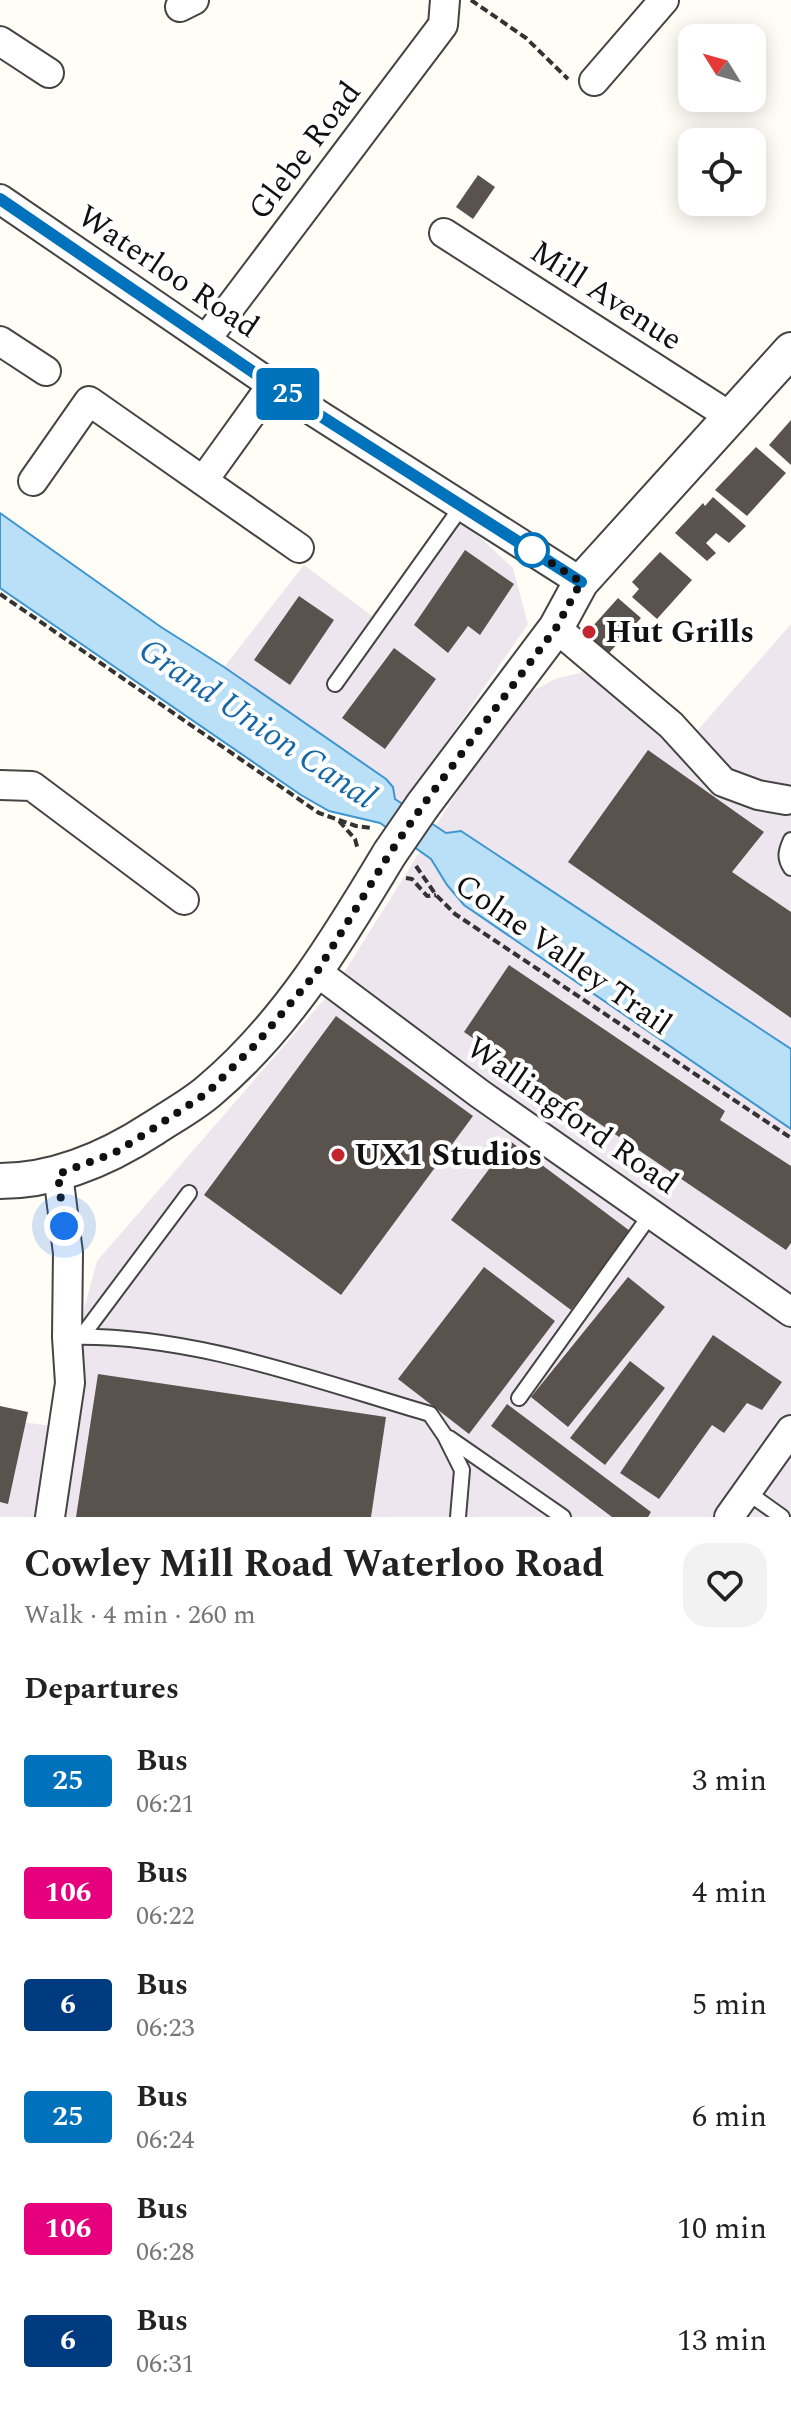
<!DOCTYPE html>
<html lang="en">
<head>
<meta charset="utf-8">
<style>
	:root { --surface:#fff; --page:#f2f2f2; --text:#222; --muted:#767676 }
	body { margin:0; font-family:Spectral,serif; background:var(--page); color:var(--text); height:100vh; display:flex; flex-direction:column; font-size:30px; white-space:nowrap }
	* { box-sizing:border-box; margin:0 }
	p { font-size:26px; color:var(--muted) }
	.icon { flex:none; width:44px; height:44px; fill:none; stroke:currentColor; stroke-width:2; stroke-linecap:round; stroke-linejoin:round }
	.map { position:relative; height:1517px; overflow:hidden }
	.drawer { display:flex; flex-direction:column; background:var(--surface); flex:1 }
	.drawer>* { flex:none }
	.badge { padding:0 16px; border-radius:6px; font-size:28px; line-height:52px }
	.needle { width:52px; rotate:307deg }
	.controls { position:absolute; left:678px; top:24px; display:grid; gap:16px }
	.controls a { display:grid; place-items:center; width:88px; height:88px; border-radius:16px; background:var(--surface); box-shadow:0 4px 20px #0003; font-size:40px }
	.you { position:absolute; width:40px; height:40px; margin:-20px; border:6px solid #fff; border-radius:50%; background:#1a73e8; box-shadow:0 0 0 12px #1a73e833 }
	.map>.badge { position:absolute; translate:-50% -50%; box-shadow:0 0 0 4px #fff }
	h2 { padding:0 24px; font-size:30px; line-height:72px }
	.round { display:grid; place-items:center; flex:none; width:84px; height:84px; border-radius:24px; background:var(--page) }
	.summary { display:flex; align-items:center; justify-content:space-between; height:136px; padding:0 24px }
	h1 { font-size:38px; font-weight:700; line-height:60px }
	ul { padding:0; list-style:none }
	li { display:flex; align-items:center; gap:24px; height:112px; padding:0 24px }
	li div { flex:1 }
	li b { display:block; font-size:30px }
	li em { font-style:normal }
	li .badge { min-width:88px; font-weight:700; text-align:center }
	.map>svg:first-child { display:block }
	.industrial { fill:#eee6ef }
	.water { fill:#b9e0f7; stroke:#3f96cf; stroke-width:2 }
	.building { fill:#5a524d }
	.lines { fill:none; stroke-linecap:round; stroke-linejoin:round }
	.service-casing { stroke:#444; stroke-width:18 }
	.minor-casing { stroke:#444; stroke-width:32 }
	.tertiary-casing { stroke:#444; stroke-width:38 }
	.path { stroke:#333; stroke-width:4; stroke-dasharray:8 4; stroke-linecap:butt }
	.service { stroke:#fff; stroke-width:14 }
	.minor { stroke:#fff; stroke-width:28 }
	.tertiary { stroke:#fff; stroke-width:34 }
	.tertiary-bridge-casing { stroke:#444; stroke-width:38; stroke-linecap:butt }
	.tertiary-bridge { stroke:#fff; stroke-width:34 }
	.line-casing { stroke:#fff; stroke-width:18 }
	.line { stroke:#0072bc; stroke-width:12 }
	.walk { stroke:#111; stroke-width:8; stroke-dasharray:0 14.4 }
	.stop-dot { fill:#fff; stroke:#0072bc; stroke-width:4 }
	.poi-dot { fill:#c4262e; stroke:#fff; stroke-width:3 }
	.labels { text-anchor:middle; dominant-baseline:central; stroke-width:8; stroke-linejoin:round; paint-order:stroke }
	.street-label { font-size:32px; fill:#111; stroke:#fff }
	.poi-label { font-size:32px; font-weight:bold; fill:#111; stroke:#fff; text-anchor:start }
	.water-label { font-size:34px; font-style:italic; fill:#1768a6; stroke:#fff }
</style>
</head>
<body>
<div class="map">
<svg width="791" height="1517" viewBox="0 0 791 1517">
	<rect width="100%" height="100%" fill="#fffdf5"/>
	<path class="industrial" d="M 446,513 L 472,530 L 513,568 L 528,624 L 403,805 L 395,799 L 393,787 L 224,667 L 304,565 L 372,616 Z
		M 791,624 L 791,1517 L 0,1517 L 0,1419 L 52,1426 L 97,1261 L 335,987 L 514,701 L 555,679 L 587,671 L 681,749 Z"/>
	<path class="water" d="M 0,513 L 161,627 L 224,667 L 386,779 L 393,787 L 395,799 L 446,833 L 461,831 L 791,1049 L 791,1129 L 464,905 L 447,885 L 431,859 L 380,823 L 329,811 L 301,795 L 0,588 Z"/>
	<path class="building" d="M 478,175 L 495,187 L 473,219 L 456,207 Z
		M 791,420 L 791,465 L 769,445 Z
		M 756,447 L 786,473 L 747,516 L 715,490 Z
		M 713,497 L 746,526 L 729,543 L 716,533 L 706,543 L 716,553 L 707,561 L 675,533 L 703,503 L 705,506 Z
		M 465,550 L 514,584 L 480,635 L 468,626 L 448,653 L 414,625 Z
		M 660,552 L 692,580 L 657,619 L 632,597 L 639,589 L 632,582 Z
		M 299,596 L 334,620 L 290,685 L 254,660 Z
		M 618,598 L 641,618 L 609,653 L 584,636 Z
		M 394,648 L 436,679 L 385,749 L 342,718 Z
		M 648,750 L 764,832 L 732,872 L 791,912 L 791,1018 L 568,862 Z
		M 509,965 L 725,1111 L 720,1120 L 791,1166 L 791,1243 L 786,1250 L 464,1032 Z
		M 336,1016 L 473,1116 L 341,1295 L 204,1195 Z
		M 510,1141 L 630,1231 L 571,1310 L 451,1220 Z
		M 484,1267 L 555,1321 L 469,1434 L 398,1379 Z
		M 628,1277 L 665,1307 L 568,1427 L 531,1397 Z
		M 713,1335 L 782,1382 L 762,1410 L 747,1403 L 724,1433 L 712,1425 L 659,1499 L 620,1473 Z
		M 630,1361 L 665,1388 L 605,1465 L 570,1438 Z
		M 98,1374 L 386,1417 L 371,1517 L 76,1517 Z
		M 507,1404 L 651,1512 L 648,1517 L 612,1517 L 491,1426 Z
		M 0,1406 L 28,1412 L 8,1504 L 0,1502 Z"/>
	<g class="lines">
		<g class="service-casing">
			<path id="service" d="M 335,684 L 462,506
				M 791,840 C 786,851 784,858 791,868
				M 82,1336 L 189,1193
				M 67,1337 C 189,1333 314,1380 430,1414 L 445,1436 L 462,1470 L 458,1517
				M 519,1398 L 651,1214
				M 449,1438 L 563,1517
				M 747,1492 L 782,1517"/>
		</g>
		<g class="minor-casing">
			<path id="minor" d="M 180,7 L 194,0
				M 0,41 L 49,73
				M 594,81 L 664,0
				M 0,199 L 272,385 L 581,582
				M 444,233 L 731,417
				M 207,338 L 443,25 L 445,0
				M 0,341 L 46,371
				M 33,481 L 89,401 L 299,548
				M 203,481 L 272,385
				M 556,628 L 671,725 L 723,782 L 758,795 L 786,800
				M 0,785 L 32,786 L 184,900
				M 317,972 L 480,1094 L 791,1312
				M 50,1517 L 70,1383 L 67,1337 L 68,1253 L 58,1174
				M 729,1517 L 791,1430"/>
		</g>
		<g class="tertiary-casing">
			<path id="tertiary" d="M 423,805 L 556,628 L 581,582 L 791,350
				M 0,1181 C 56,1181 108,1158 154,1128 C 172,1116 193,1105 210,1090 C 287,1025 339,938 390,853"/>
		</g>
		<path class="path" d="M 471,0 L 526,38 L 568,79
			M 0,594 L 319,813 L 356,826 L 371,828
			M 339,821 L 355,839 L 358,850
			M 416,866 L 436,895 L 455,914 L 791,1138
			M 406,878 L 412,879 L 427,896 L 436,895"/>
		<use href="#service" class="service"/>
		<use href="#minor" class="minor"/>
		<use href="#tertiary" class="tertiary"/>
		<g class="tertiary-bridge-casing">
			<path id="tertiary-bridge" d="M 390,853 L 423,805"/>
		</g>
		<use href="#tertiary-bridge" class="tertiary-bridge"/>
	</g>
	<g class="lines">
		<g class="line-casing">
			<path id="line" d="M 0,199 L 272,385 L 581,582"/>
		</g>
		<use href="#line" class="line"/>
		<path class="walk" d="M 64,1226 L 58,1174 L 114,1153 L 145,1134 L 207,1093 L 256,1044 L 317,972 L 390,853 L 423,805 L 556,628 L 581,582 L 527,547 L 532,550"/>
	</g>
	<circle class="stop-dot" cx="532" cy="550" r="16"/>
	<g class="poi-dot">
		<circle cx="589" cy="632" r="8"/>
		<circle cx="338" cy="1155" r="8"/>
	</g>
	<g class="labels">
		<g class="street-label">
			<text transform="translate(305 151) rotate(-53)">Glebe Road</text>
			<text transform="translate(168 272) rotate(34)">Waterloo Road</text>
			<text transform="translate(606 296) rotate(33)">Mill Avenue</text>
			<text transform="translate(563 955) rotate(35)">Colne Valley Trail</text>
			<text transform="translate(572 1116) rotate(35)">Wallingford Road</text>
		</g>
		<g class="poi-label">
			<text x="605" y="632">Hut Grills</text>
			<text x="354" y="1155">UX1 Studios</text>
		</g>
		<g class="water-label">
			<text transform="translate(257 724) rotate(34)">Grand Union Canal</text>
		</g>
	</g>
</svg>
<div class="controls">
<a><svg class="needle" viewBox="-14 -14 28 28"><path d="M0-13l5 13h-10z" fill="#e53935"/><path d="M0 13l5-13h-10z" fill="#767676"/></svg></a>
<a><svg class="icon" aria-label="locate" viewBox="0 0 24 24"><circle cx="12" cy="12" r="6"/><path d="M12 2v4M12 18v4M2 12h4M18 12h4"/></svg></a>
</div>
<div class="you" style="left:64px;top:1226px"></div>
<b class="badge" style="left:288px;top:394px;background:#0072bc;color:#fff">25</b>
</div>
<section class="drawer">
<div class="summary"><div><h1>Cowley Mill Road Waterloo Road</h1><p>Walk · 4 min · 260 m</p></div><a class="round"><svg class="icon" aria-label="heart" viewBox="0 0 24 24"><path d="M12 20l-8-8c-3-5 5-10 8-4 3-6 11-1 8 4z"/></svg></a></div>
<h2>Departures</h2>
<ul>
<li><span class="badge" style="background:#0072bc;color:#fff">25</span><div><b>Bus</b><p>06:21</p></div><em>3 min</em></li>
<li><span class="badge" style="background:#e6007e;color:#fff">106</span><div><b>Bus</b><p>06:22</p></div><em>4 min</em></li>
<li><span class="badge" style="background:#003b80;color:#fff">6</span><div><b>Bus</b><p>06:23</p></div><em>5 min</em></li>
<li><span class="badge" style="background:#0072bc;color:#fff">25</span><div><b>Bus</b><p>06:24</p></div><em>6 min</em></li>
<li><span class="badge" style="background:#e6007e;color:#fff">106</span><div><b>Bus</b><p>06:28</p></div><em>10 min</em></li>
<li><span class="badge" style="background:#003b80;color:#fff">6</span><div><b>Bus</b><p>06:31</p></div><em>13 min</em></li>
</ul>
</section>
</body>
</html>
